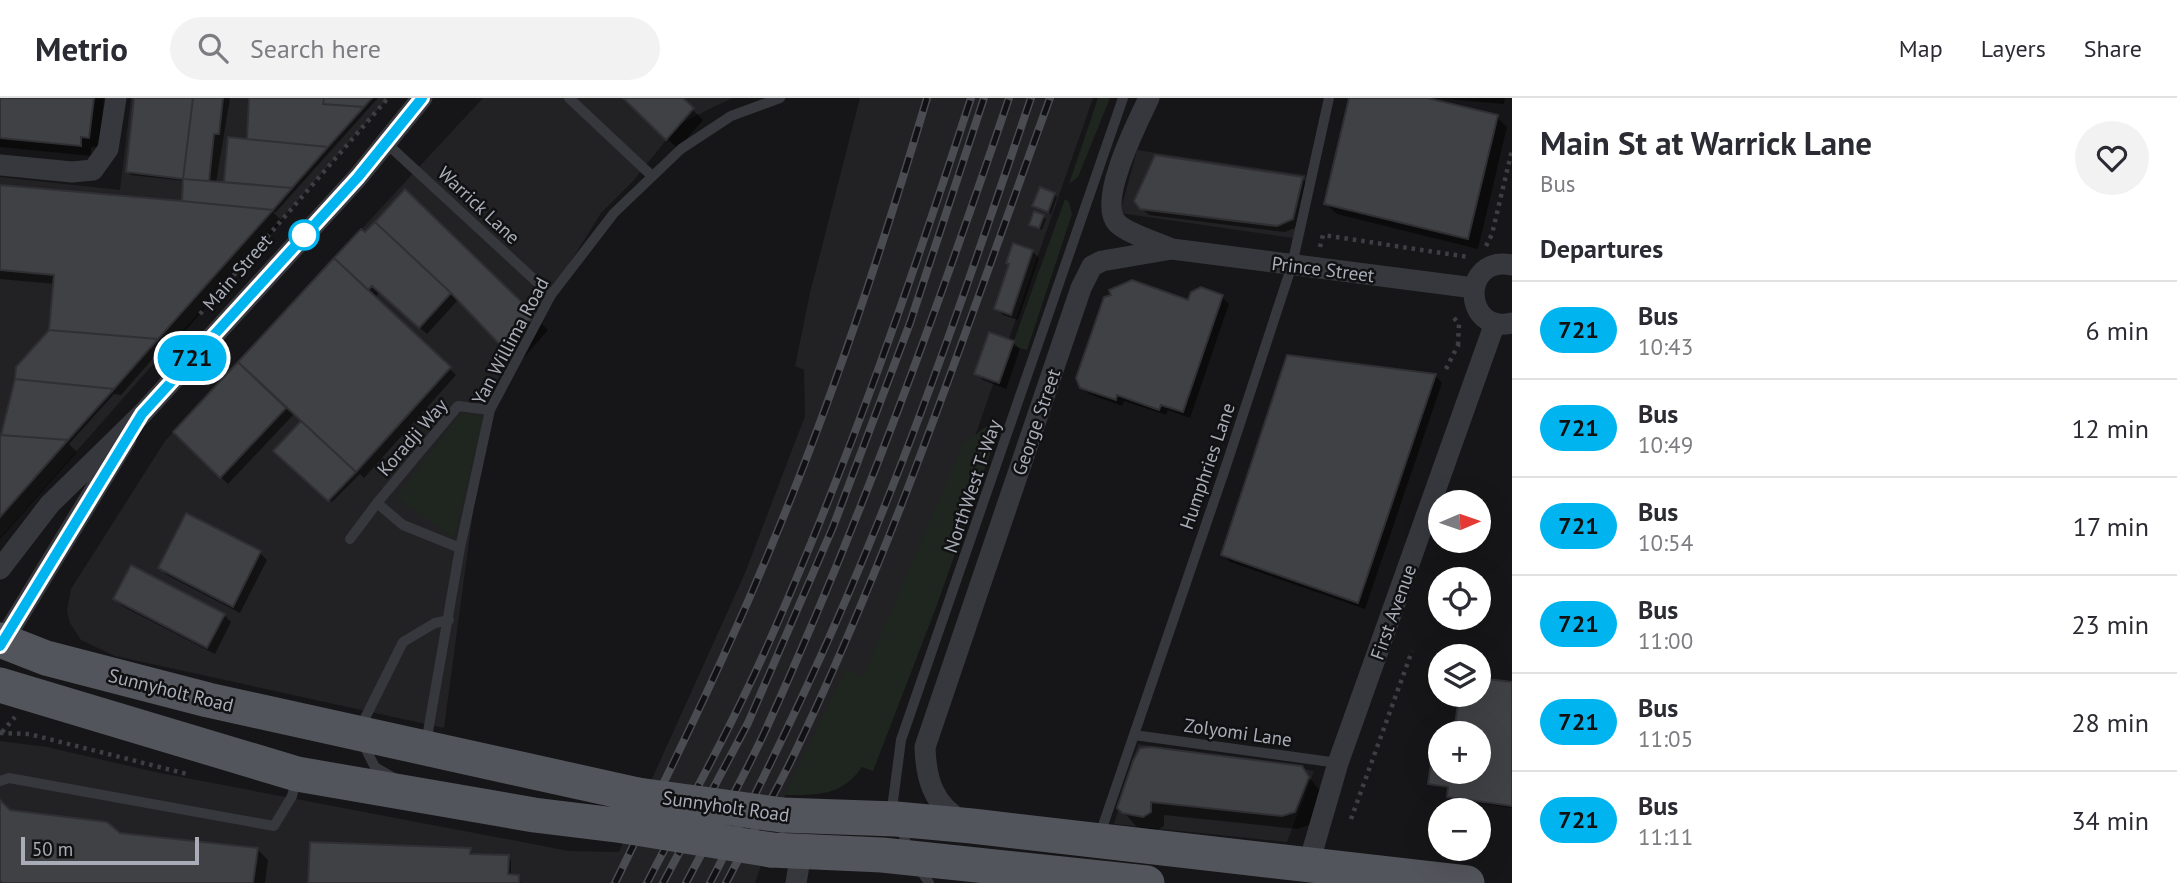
<!DOCTYPE html>
<html lang="en">
<head>
<meta charset="utf-8">
<style>
	:root { --surface:#fff; --page:#f2f2f3; --text:#2b2b33; --muted:#7c7c81; --line:#e1e1e2 }
	body { margin:0; font-family:"PT Sans",sans-serif; background:var(--page); color:var(--text); height:100vh; display:flex; flex-direction:column; font-size:26px; white-space:nowrap }
	* { box-sizing:border-box; margin:0 }
	p { font-size:23px; color:var(--muted) }
	.icon { flex:none; width:38px; height:38px; fill:none; stroke:currentColor; stroke-width:2; stroke-linecap:round; stroke-linejoin:round }
	.map { position:relative; flex:1; overflow:hidden }
	.panel { display:flex; flex-direction:column; background:var(--surface); width:665px }
	.panel>* { flex:none }
	.badge { padding:0 14px; border-radius:23px; font-size:24px; line-height:46px }
	.needle { width:46px; rotate:88deg }
	.controls { position:absolute; left:1428px; top:392px; display:grid; gap:14px }
	.controls a { display:grid; place-items:center; width:63px; height:63px; border-radius:50%; background:var(--surface); box-shadow:0 7px 28px #0002; font-size:35px }
	.scale { position:absolute; left:21px; bottom:18px; width:178px; box-sizing:border-box; padding-left:7px; border:4px solid #a8adb8; border-top:0; font-size:19px; line-height:24px; white-space:nowrap; color:#a8adb8; -webkit-text-stroke:5px #111113; paint-order:stroke }
	.map>.badge { position:absolute; translate:-50% -50%; box-shadow:0 0 0 4px #fff }
	h2 { padding:0 28px; font-size:26px; line-height:63px }
	.round { display:grid; place-items:center; flex:none; width:74px; height:74px; border-radius:37px; background:var(--page) }
	.headline { display:flex; align-items:center; justify-content:space-between; height:119px; padding:0 28px }
	h1 { font-size:33px; font-weight:800; line-height:52px }
	ul { padding:0; list-style:none }
	li { display:flex; align-items:center; gap:21px; height:98px; padding:0 28px; border-top:2px solid var(--line) }
	li div { flex:1 }
	li b { display:block; font-size:26px }
	li em { font-style:normal }
	li .badge { min-width:77px; font-weight:700; text-align:center }
	header { display:flex; align-items:center; gap:42px; box-sizing:border-box; height:98px; padding:0 35px; background:var(--surface); border-bottom:2px solid var(--line) }
	header strong { font-size:33px }
	nav { display:flex; gap:38px; margin-inline-start:auto; font-size:24px }
	.search { width:490px; height:63px; background:var(--page); display:flex; align-items:center; gap:18px; box-sizing:border-box; padding:0 24px; border-radius:38px; color:var(--muted); font-size:26px }
	main { display:flex; flex:1; min-height:0 }
	.map>svg:first-child { display:block }
	.built { fill:#222225 }
	.green { fill:#1e261f }
	.shadow { fill:#0007 }
	.building { fill:#404145; stroke:#303034; stroke-width:2 }
	.lines { fill:none; stroke-linecap:round; stroke-linejoin:round }
	.path { stroke:#3d3f44; stroke-width:4.5; stroke-dasharray:3.5 5; stroke-linecap:butt }
	.lane { stroke:#37383d; stroke-width:10 }
	.street { stroke:#37383d; stroke-width:21 }
	.primary { stroke:#53555c; stroke-width:35 }
	.rail-casing { stroke:#4a4c52; stroke-width:8 }
	.rail { stroke:#111113; stroke-width:5; stroke-dasharray:16; stroke-linecap:butt }
	.primary-bridge { stroke:#53555c; stroke-width:35 }
	.line-casing { stroke:#fff; stroke-width:16 }
	.line { stroke:#00b5ef; stroke-width:10 }
	.stop-dot { fill:#fff; stroke:#00b5ef; stroke-width:3.5 }
	.labels { text-anchor:middle; dominant-baseline:central; stroke-width:5; stroke-linejoin:round; paint-order:stroke }
	.street-label { font-size:19px; fill:#a8adb8; stroke:#111113 }
</style>
</head>
<body>
<header>
<strong>Metrio</strong>
<div class="search"><svg class="icon" aria-label="search" viewBox="0 0 24 24"><circle cx="10" cy="10" r="6"/><path d="M15 15l6 6"/></svg>Search here</div>
<nav><a>Map</a><a>Layers</a><a>Share</a></nav>
</header>
<main>
<div class="map">
<svg width="1512" height="785" viewBox="0 0 1512 785">
	<rect width="100%" height="100%" fill="#161618"/>
	<path class="built" d="M 131,0 L 388,0 L 0,440 L 0,79 L 120,92 Z
		M 483,0 L 732,0 L 679,26 L 633,83 L 601,115 L 489,295 L 444,630 L 115,558 L 81,542 L 70,525 L 67,513 L 71,491 L 165,343 Z
		M 860,0 L 1093,0 L 869,642 L 814,692 L 785,697 L 755,785 L 0,785 L 0,643 L 47,649 L 155,674 L 569,753 L 619,754 L 745,475 L 805,318 L 804,272 L 795,268 L 810,195 Z
		M 1137,52 L 1306,77 L 1293,140 L 1120,115 Z
		M 1138,646 L 1314,673 L 1287,744 L 1114,726 Z"/>
	<path class="green" d="M 1098,0 L 1110,0 L 1078,79 L 1069,86 Z
		M 1065,101 L 1069,104 L 1072,116 L 1027,252 L 1012,248 Z
		M 461,315 L 483,319 L 454,440 L 396,399 Z
		M 987,328 L 998,333 L 937,507 L 873,673 L 862,669 C 842,698 818,697 785,697 L 846,571 L 863,578 L 963,346 Z"/>
	<path class="shadow" d="M 0,0 L 104,0 L 99,49 L 91,49 L 91,58 L 0,49 Z
		M 136,0 L 230,0 L 216,85 L 226,86 L 230,41 L 249,43 L 251,0 L 378,0 L 276,114 L 273,114 L 282,123 L 169,251 L 162,250 L 121,297 L 114,296 L 69,346 L 77,354 L 0,441 L 0,341 L 51,232 L 55,186 L 0,181 L 0,89 L 183,105 L 185,83 L 131,77 L 128,74 Z
		M 626,0 L 681,0 L 703,22 L 678,51 Z
		M 1351,0 L 1427,0 L 1497,19 L 1507,29 L 1478,151 L 1337,116 L 1326,106 Z
		M 1431,0 L 1505,0 L 1504,6 Z
		M 1302,80 L 1309,87 L 1300,128 L 1285,134 L 1149,117 L 1141,110 Z
		M 405,94 L 548,232 L 520,264 L 459,201 L 427,236 L 380,194 L 374,200 L 456,277 L 364,380 L 360,376 L 332,404 L 276,353 L 303,323 L 295,315 L 228,386 L 175,334 L 361,133 L 365,137 Z
		M 1054,96 L 1057,99 L 1051,116 L 1034,108 Z
		M 1043,118 L 1046,121 L 1042,132 L 1032,126 Z
		M 1032,153 L 1039,160 L 1018,222 L 1003,217 L 996,210 Z
		M 1222,199 L 1229,206 L 1190,320 L 1168,312 L 1166,317 L 1124,303 L 1122,308 L 1089,296 L 1081,289 L 1189,204 Z
		M 1013,244 L 1020,251 L 1006,291 L 983,282 L 976,275 Z
		M 1288,259 L 1436,278 L 1442,285 L 1365,511 L 1230,464 L 1223,457 Z
		M 260,455 L 267,462 L 240,515 L 167,477 L 160,470 Z
		M 115,501 L 224,517 L 231,524 L 215,556 L 122,508 Z
		M 1479,582 L 1512,586 L 1512,710 L 1452,701 L 1449,691 L 1430,686 L 1432,666 L 1440,667 L 1440,674 L 1479,674 L 1479,635 L 1456,635 L 1461,597 L 1479,597 Z
		M 1301,670 L 1322,695 L 1309,727 L 1297,731 L 1164,717 L 1164,728 L 1157,732 L 1137,729 L 1119,709 Z
		M 0,704 L 12,714 L 119,737 L 257,751 L 268,762 L 265,785 L 0,785 Z
		M 470,751 L 473,757 L 508,759 L 511,762 L 511,778 L 518,779 L 521,785 L 310,785 Z"/>
	<path class="building" d="M 0,0 L 94,0 L 89,40 L 81,39 L 81,48 L 0,40 Z
		M 134,0 L 193,0 L 183,81 L 126,74 Z
		M 193,0 L 223,0 L 219,36 L 214,36 L 209,83 L 183,81 Z
		M 249,0 L 324,0 L 323,6 L 364,9 L 328,49 L 247,41 Z
		M 324,0 L 372,0 L 364,9 L 323,6 Z
		M 623,0 L 683,0 L 694,10 L 666,42 Z
		M 1349,0 L 1427,0 L 1498,17 L 1468,141 L 1324,106 Z
		M 228,39 L 247,41 L 328,49 L 292,90 L 224,84 Z
		M 1155,57 L 1303,79 L 1293,121 L 1277,128 L 1140,111 L 1134,103 Z
		M 183,81 L 209,83 L 292,90 L 273,112 L 182,103 Z
		M 0,87 L 182,103 L 273,112 L 158,241 L 49,232 L 54,177 L 0,172 Z
		M 1040,89 L 1055,95 L 1048,114 L 1032,108 Z
		M 405,91 L 535,217 L 505,252 L 451,195 L 375,124 Z
		M 1034,113 L 1044,117 L 1039,130 L 1029,127 Z
		M 375,124 L 451,195 L 419,230 L 372,188 L 368,192 L 334,160 L 361,131 L 365,134 Z
		M 1013,145 L 1033,152 L 1011,217 L 994,211 L 1009,166 L 1006,165 Z
		M 334,160 L 451,269 L 356,374 L 238,264 Z
		M 1132,182 L 1188,202 L 1191,194 L 1201,189 L 1223,197 L 1183,314 L 1161,307 L 1159,312 L 1117,297 L 1116,302 L 1080,290 L 1076,280 L 1104,199 L 1111,197 L 1109,192 Z
		M 49,232 L 158,241 L 114,291 L 15,281 L 16,269 Z
		M 989,234 L 1014,243 L 999,285 L 974,276 Z
		M 1287,257 L 1436,276 L 1358,505 L 1221,457 Z
		M 238,264 L 286,310 L 220,380 L 173,334 Z
		M 15,281 L 114,291 L 68,342 L 1,337 Z
		M 301,323 L 356,374 L 328,403 L 273,353 Z
		M 1,337 L 68,342 L 0,419 L 0,338 Z
		M 186,415 L 261,453 L 233,509 L 158,470 Z
		M 131,467 L 225,516 L 207,550 L 113,501 Z
		M 1479,580 L 1512,584 L 1512,708 L 1447,699 L 1448,689 L 1428,686 L 1431,665 L 1440,666 L 1440,674 L 1479,674 L 1479,635 L 1454,635 L 1459,597 L 1479,597 Z
		M 1151,649 L 1302,668 L 1309,679 L 1295,714 L 1282,718 L 1151,704 L 1151,714 L 1143,719 L 1122,715 L 1117,710 L 1133,663 L 1140,650 Z
		M 0,702 L 10,712 L 107,724 L 120,735 L 258,750 L 253,785 L 3,785 L 0,783 Z
		M 310,744 L 471,750 L 470,756 L 509,757 L 508,776 L 519,777 L 519,785 L 308,785 Z"/>
	<g class="lines">
		<path class="path" d="M 1486,148 L 1492,136 L 1512,52
			M 1320,149 L 1323,137 L 1468,159
			M 200,216 L 388,0
			M 1454,220 L 1459,226 L 1458,247
			M 1446,271 L 1458,247 L 1464,245
			M 2,634 L 15,619
			M 0,635 L 29,636 L 187,676
			M 1351,721 L 1412,553"/>
		<path class="lane" d="M 569,0 L 652,78
			M 384,43 L 551,197
			M 350,441 L 377,405
			M 460,450 L 403,427 L 377,405 L 458,308 L 490,312
			M 360,630 L 403,544 L 435,525 L 449,522
			M 1134,637 L 1338,665
			M 362,644 L 375,669 L 394,680
			M 426,645 L 460,450 L 490,312 L 551,197 L 614,115 L 681,51 L 731,18 L 780,0
			M 0,683 L 9,680 L 274,728 L 292,698 L 297,679
			M 1099,739 L 1228,362 L 1292,167 L 1329,0
			M 909,754 L 893,703 L 901,642 L 1123,0
			M 918,768 L 929,785"/>
		<path class="street" d="M 1149,0 C 1138,23 1097,103 1117,125 C 1126,135 1159,145 1172,151
			M 0,67 L 72,74 L 93,72 L 108,51 L 116,0
			M 1512,167 C 1459,157 1464,237 1512,225
			M 0,471 L 50,406 L 142,316 L 358,79 L 422,0
			M 3,543 L 126,341
			M 963,723 C 933,707 926,681 925,649 L 1081,190 L 1092,168 L 1102,163 L 1172,151 L 1474,190
			M 1309,765 L 1338,665 L 1495,225
			M 796,785 L 801,755"/>
		<path class="primary" d="M 0,542 L 46,560 L 208,602 L 638,697
			M 0,587 L 297,676 L 534,717 L 624,728
			M 782,717 L 896,721 L 972,728 L 1467,785
			M 771,752 L 882,757 L 1147,785"/>
		<g class="rail-casing">
			<path id="rail" d="M 615,785 C 669,674 724,563 771,449 C 832,303 882,152 927,0
				M 647,785 C 690,702 736,621 773,535 C 850,360 912,181 971,0
				M 663,785 L 748,625 L 833,429 L 910,225 L 984,0
				M 686,785 C 713,733 743,682 767,629 C 860,424 937,213 1009,0
				M 710,785 C 767,675 821,564 868,449 C 929,302 980,150 1031,0
				M 726,785 C 750,738 778,692 800,644 C 899,436 971,216 1050,0"/>
		</g>
		<use href="#rail" class="rail"/>
		<path class="primary-bridge" d="M 638,697 L 782,717
			M 624,728 L 771,752"/>
	</g>
	<g class="lines">
		<g class="line-casing">
			<path id="line" d="M 0,548 L 142,316 L 358,79 L 422,0"/>
		</g>
		<use href="#line" class="line"/>
	</g>
	<circle class="stop-dot" cx="304" cy="137" r="14"/>
	<g class="labels">
		<g class="street-label">
			<text transform="translate(479 107) rotate(43)">Warrick Lane</text>
			<text transform="translate(1323 171) rotate(7)">Prince Street</text>
			<text transform="translate(237 174) rotate(-49)">Main Street</text>
			<text transform="translate(510 243) rotate(-62)">Yan Willima Road</text>
			<text transform="translate(1036 324) rotate(-71)">George Street</text>
			<text transform="translate(412 339) rotate(-49)">Koradji Way</text>
			<text transform="translate(1207 368) rotate(-71)">Humphries Lane</text>
			<text transform="translate(972 388) rotate(-71)">NorthWest T-Way</text>
			<text transform="translate(1393 514) rotate(-70)">First Avenue</text>
			<text transform="translate(171 592) rotate(14)">Sunnyholt Road</text>
			<text transform="translate(1238 634) rotate(8)">Zolyomi Lane</text>
			<text transform="translate(726 708) rotate(8)">Sunnyholt Road</text>
		</g>
	</g>
</svg>
<div class="controls">
<a><svg class="needle" viewBox="-14 -14 28 28"><path d="M0-13l5 13h-10z" fill="#e53935"/><path d="M0 13l5-13h-10z" fill="#7c7c81"/></svg></a>
<a><svg class="icon" aria-label="locate" viewBox="0 0 24 24"><circle cx="12" cy="12" r="6"/><path d="M12 2v4M12 18v4M2 12h4M18 12h4"/></svg></a>
<a><svg class="icon" aria-label="layers" viewBox="0 0 24 24"><path d="M12 4l9 5-9 5-9-5zM3 14l9 5 9-5"/></svg></a>
<a>+</a>
<a>−</a>
</div>
<div class="scale">50 m</div>
<b class="badge" style="left:192px;top:260px;background:#00b5ef;color:#111">721</b>
</div>
<section class="panel">
<div class="headline"><div><h1>Main St at Warrick Lane</h1><p>Bus</p></div><a class="round"><svg class="icon" aria-label="heart" viewBox="0 0 24 24"><path d="M12 20l-8-8c-3-5 5-10 8-4 3-6 11-1 8 4z"/></svg></a></div>
<h2>Departures</h2>
<ul>
<li><span class="badge" style="background:#00b5ef;color:#111">721</span><div><b>Bus</b><p>10:43</p></div><em>6 min</em></li>
<li><span class="badge" style="background:#00b5ef;color:#111">721</span><div><b>Bus</b><p>10:49</p></div><em>12 min</em></li>
<li><span class="badge" style="background:#00b5ef;color:#111">721</span><div><b>Bus</b><p>10:54</p></div><em>17 min</em></li>
<li><span class="badge" style="background:#00b5ef;color:#111">721</span><div><b>Bus</b><p>11:00</p></div><em>23 min</em></li>
<li><span class="badge" style="background:#00b5ef;color:#111">721</span><div><b>Bus</b><p>11:05</p></div><em>28 min</em></li>
<li><span class="badge" style="background:#00b5ef;color:#111">721</span><div><b>Bus</b><p>11:11</p></div><em>34 min</em></li>
</ul>
</section>
</main>
</body>
</html>
